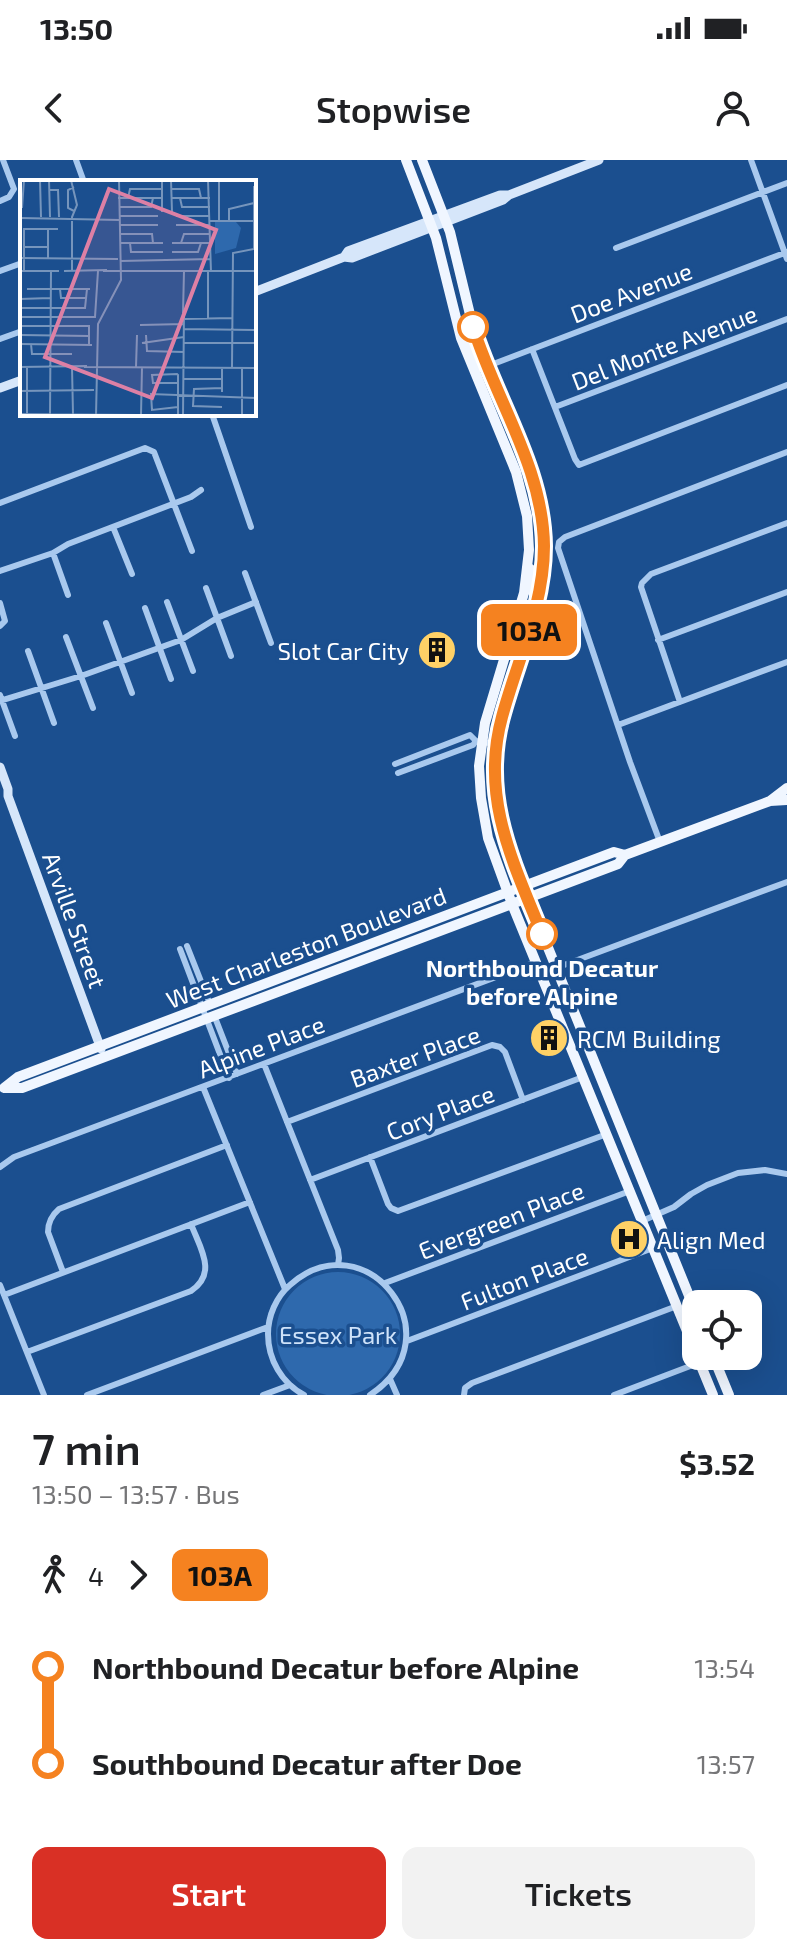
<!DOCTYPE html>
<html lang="en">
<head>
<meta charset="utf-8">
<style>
	:root { --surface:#fff; --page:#f2f2f2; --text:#202124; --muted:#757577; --accent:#d93025 }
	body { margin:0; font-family:"Exo 2",sans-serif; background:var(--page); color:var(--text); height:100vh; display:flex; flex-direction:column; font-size:30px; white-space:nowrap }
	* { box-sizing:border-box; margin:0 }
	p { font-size:26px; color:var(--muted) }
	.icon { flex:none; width:44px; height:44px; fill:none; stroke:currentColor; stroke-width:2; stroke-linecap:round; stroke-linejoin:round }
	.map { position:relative; height:1235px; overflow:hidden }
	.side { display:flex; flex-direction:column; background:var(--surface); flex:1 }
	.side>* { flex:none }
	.badge { padding:0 16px; border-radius:12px; font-size:28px; line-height:52px }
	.controls { position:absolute; left:682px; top:1130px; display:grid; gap:16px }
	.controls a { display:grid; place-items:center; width:80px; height:80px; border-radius:16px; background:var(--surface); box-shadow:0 8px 32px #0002; font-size:40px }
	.map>.badge { position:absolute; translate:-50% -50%; box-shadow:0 0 0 4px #fff }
	.legs { display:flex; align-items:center; gap:12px; height:88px; padding:0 32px; font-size:26px }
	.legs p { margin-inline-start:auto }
	.summary { display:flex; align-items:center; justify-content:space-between; height:136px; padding:0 32px }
	h1 { font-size:44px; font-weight:600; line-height:60px }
	.cta { display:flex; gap:16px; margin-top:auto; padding:16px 32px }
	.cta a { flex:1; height:92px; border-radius:16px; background:var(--accent); color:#fff; font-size:32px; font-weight:600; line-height:92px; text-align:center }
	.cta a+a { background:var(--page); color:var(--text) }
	ul { padding:0 32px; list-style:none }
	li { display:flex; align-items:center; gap:28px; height:96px; font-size:30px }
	li i { display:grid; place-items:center; width:12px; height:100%; margin:0 10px; background:currentColor }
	li i::after { content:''; width:20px; height:20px; margin:-10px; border:6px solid; border-radius:50%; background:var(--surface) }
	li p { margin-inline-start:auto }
	li:first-child i { background:linear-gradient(#0000 50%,currentColor 0) }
	li:last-child i { background:linear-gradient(currentColor 50%,#0000 0) }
	.status { display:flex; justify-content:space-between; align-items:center; height:56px; padding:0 40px; background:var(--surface); direction:ltr }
	.status svg { height:22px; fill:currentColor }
	header { display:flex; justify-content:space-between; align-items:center; height:104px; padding:0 32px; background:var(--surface); font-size:36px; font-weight:600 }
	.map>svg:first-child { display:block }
	.green { fill:#2e69ad }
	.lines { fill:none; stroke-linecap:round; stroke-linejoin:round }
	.street { stroke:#a9c9ee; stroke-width:6 }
	.secondary { stroke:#d6e6fa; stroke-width:9 }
	.primary { stroke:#f0f6ff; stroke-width:10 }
	.line-1-casing { stroke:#fff; stroke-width:18 }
	.line-1 { stroke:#f58220; stroke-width:12 }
	.stop-1-dot { fill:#fff; stroke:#f58220; stroke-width:4 }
	.labels { text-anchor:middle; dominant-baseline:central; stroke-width:7; stroke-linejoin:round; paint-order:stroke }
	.street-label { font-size:24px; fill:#fff; stroke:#1b4f8f }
	.poi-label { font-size:24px; fill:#fff; stroke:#1b4f8f; text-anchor:start }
	.stop-label { font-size:24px; font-weight:bold; fill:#fff; stroke:#1b4f8f }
	.park-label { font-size:24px; fill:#cfe3fa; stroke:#1b4f8f }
	.inset-road { fill:none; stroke:#7695bc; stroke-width:2 }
	.view { fill:#dd80a5; fill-opacity:0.15; stroke:#dd80a5; stroke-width:4 }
	.inset-edge { fill:none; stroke:#fff; stroke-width:4 }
</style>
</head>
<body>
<div class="status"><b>13:50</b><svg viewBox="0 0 49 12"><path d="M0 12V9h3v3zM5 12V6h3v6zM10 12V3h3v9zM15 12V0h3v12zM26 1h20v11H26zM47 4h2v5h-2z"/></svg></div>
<header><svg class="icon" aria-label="back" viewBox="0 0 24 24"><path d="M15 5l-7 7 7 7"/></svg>Stopwise<svg class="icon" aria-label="person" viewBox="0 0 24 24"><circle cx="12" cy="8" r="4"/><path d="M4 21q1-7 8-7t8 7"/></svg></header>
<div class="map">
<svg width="787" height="1235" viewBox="0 0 787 1235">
	<rect width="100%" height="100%" fill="#1b4f8f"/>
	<path class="green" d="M276 1174a62 62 0 1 1 124 0a62 62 0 1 1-124 0Z"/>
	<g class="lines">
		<path class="street" d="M 76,0 L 84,22
			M 751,0 L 787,99
			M 0,41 L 9,37 L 14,29 L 3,0
			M 616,88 L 787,23
			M 0,111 L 22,103
			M 0,179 L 22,171
			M 532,189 L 575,299 L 579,305 L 787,225
			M 488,206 L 787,92
			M 555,247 L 787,159
			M 212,254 L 251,367
			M 0,343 L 145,288 L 154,292 L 192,391
			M 113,367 L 132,414
			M 53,393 L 68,435
			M 0,411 L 53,393 L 68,384 L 191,337 L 201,330
			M 245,413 L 271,483
			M 206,428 L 231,496
			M 167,442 L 193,511
			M 0,443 L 5,461 L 0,466
			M 145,448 L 171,519
			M 106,463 L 132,533
			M 66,477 L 93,548
			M 658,480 L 787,432
			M 28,491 L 54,563
			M 0,535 L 15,576
			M 0,541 L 81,516 L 181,480 L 217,458 L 256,442
			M 680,542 L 641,427 L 642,423 L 651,414 L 787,363
			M 618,565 L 787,502
			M 395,604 L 470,575 L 476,581 L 496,584
			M 398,613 L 473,585 L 476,581
			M 660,682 L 630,602 L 558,388 L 559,382 L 565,377 L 787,292
			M 187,786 L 210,844
			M 180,789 L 229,918
			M 556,808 L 787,722
			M 214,855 L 237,914
			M 264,904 L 338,1090 L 339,1098 L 338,1105
			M 203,927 L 285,1129
			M 287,962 L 492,885 L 500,887 L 505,892 L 523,940
			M 370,997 L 388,1044 L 391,1048 L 398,1051 L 607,974
			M 0,1007 L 14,997 L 536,802
			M 310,1020 L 583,917
			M 642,1061 L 674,1047 L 691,1034 L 707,1025 L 738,1013 L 765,1010 L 787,1014
			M 63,1112 L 48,1072 C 48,1062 52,1055 59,1049 L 227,985
			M 385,1123 L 630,1031
			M 0,1125 L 44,1235
			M 4,1135 L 250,1042
			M 407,1181 L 653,1088
			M 27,1192 L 191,1131 C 218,1113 200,1088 191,1064
			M 390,1219 L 397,1235
			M 87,1235 L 268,1167
			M 263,1235 L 290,1225
			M 304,1235 C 282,1223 268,1200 268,1174 C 268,1156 276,1137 290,1125 C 365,1058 459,1176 370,1235
			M 464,1235 L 465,1228 L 472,1223 L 677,1146
			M 614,1235 L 714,1197"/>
		<path class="secondary" d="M 344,97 L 348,91 L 500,35 L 509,35
			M 254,132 L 344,97 L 352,98 L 503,40 L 509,35 L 599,0
			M 0,228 L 22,220
			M 0,607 L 8,629 L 8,636 L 101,889"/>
		<path class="primary" d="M 406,0 L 436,78 L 461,178 L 516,312 L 527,356 L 529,390 L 524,433 L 485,563 L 479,606 L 481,638 L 488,678 L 512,744 L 696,1193
			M 422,0 L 450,72 L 474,171 L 529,306 L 538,337 L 542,358 L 544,386 L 541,426 L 536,448 L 501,559 L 495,592 L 495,631 L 498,654 L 515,706 L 696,1153
			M 462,176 L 471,184 L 481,206 L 488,206
			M 528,407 L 535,413 L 533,429 L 535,440
			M 770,641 L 787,628
			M 4,928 L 22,928 L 618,704 L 625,695 L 770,641 L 787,640
			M 4,928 L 18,917 L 614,692 L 625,695
			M 697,1196 L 713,1235
			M 713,1196 L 729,1235"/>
	</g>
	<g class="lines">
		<g class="line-1-casing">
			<path id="line-1" d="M 473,167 C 496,241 543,307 544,386 C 544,446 517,501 502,557 C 480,637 513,702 542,774"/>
		</g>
		<use href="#line-1" class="line-1"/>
	</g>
	<defs>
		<g id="building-disc" transform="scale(2)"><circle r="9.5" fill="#ffd166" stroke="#1b4f8f"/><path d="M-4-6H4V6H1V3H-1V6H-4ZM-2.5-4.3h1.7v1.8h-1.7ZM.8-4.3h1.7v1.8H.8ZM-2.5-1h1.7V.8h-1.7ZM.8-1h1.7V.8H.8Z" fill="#111"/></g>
		<g id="hospital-disc" transform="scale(2)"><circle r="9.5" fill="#ffd166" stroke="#1b4f8f"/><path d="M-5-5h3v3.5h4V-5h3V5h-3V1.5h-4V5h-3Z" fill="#111"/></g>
	</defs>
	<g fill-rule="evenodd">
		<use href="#building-disc" x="437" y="490"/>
		<use href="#building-disc" x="549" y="878"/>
		<use href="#hospital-disc" x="629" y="1079"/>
	</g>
	<g class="stop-1-dot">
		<circle cx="473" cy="167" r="14"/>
		<circle cx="542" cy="774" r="14"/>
	</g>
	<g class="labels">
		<g class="street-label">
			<text transform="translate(631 132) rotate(-21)">Doe Avenue</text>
			<text transform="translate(664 187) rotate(-21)">Del Monte Avenue</text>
			<text transform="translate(75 760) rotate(70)">Arville Street</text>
			<text transform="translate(306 787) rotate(-21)">West Charleston Boulevard</text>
			<text transform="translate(261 886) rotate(-21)">Alpine Place</text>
			<text transform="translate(415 896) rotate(-20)">Baxter Place</text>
			<text transform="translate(440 952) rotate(-21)">Cory Place</text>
			<text transform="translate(501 1060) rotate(-21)">Evergreen Place</text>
			<text transform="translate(524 1118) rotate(-21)">Fulton Place</text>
		</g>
		<g class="poi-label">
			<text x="409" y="490" text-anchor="end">Slot Car City</text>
			<text x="577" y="878">RCM Building</text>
			<text x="657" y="1079">Align Med</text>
		</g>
		<g class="stop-label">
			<text x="542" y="807">Northbound Decatur<tspan x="542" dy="28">before Alpine</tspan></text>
		</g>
		<g class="park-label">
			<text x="338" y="1174">Essex Park</text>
		</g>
	</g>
	<g transform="translate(20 20)">
		<rect width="236" height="236" fill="#1b4f8f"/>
		<path d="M 195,42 L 216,42 L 221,48 L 216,68 L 195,74 Z" fill="#2e69ad"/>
		<path class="inset-road" d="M 20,0 L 21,37M 29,0 L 30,37M 51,0 L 57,25 L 52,37 L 52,92M 142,0 L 142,32M 151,0 L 152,32M 188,0 L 191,92M 54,7 L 48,10 L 48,28 L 54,31M 151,9 L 179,9 L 181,18M 30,10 L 38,10 L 39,37M 98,18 L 142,18M 108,18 L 110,9 L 142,9M 152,18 L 190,18M 160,18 L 162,27 L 190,27M 99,27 L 131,27 L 133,18M 2,28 L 4,0M 100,36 L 138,36M 156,36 L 190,36M 0,38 L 100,40M 190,41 L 236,41M 199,41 L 199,0M 209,41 L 209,29 L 234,23M 100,45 L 138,45M 156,45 L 190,45M 28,49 L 28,79M 100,54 L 132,54 L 133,63M 100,63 L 143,63M 110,63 L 111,72 L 143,72M 152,63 L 191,63M 161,63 L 164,54 L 190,54M 3,67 L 28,67M 152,72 L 178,72 L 181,63M 0,78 L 98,79M 101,81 L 191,79M 0,91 L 39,91M 4,91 L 4,49 L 38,49M 44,91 L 87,90M 83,91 L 236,91M 7,109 L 70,109M 40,109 L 41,118 L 67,118M 0,119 L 30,118M 0,128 L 65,128 L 67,109M 163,133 L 164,91M 0,137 L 75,137 L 78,91M 188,138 L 188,92M 164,139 L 212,138M 120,145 L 164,144M 0,146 L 69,146 L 69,165M 164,149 L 234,150M 0,155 L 69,156M 126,155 L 127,171 L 164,172M 122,163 L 164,157M 164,163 L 234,163M 0,164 L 72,165M 11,164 L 12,174 L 52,174M 0,187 L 67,186M 7,187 L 7,236M 52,187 L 53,234M 64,187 L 236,188M 116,187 L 117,155M 212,187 L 213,73 L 234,69 L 234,6M 164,199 L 202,199M 202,208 L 174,209 L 173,226 L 202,227M 0,211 L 74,210M 202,212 L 202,187M 158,227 L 132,230 L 131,214 L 236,218M 0,234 L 118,235M 121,235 L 122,187M 30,236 L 31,90M 76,236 L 78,144 L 101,100 L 99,0M 158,236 L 158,195 L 157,194 L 132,195 L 133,203 L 158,203M 163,236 L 164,131M 222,236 L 222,187"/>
		<path class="view" d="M 89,9 L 196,50 L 132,218 L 25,177 Z"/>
		<rect width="236" height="236" class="inset-edge"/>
	</g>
</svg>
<div class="controls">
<a><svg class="icon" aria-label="locate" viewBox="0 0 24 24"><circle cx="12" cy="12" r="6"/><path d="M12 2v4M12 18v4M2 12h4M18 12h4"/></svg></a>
</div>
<b class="badge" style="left:529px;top:470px;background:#f58220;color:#111">103A</b>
</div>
<section class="side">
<div class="summary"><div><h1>7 min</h1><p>13:50 – 13:57 · Bus</p></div><b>$3.52</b></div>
<div class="legs"><svg class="icon" aria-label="walk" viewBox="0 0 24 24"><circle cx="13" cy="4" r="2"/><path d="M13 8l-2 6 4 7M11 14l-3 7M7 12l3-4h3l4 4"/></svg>4<svg class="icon" aria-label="forward" viewBox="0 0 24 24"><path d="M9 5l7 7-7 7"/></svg><b class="badge" style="background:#f58220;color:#111">103A</b></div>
<ul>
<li><i style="color:#f58220"></i><b>Northbound Decatur before Alpine</b><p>13:54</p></li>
<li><i style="color:#f58220"></i><b>Southbound Decatur after Doe</b><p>13:57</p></li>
</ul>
<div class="cta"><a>Start</a><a>Tickets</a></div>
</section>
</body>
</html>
